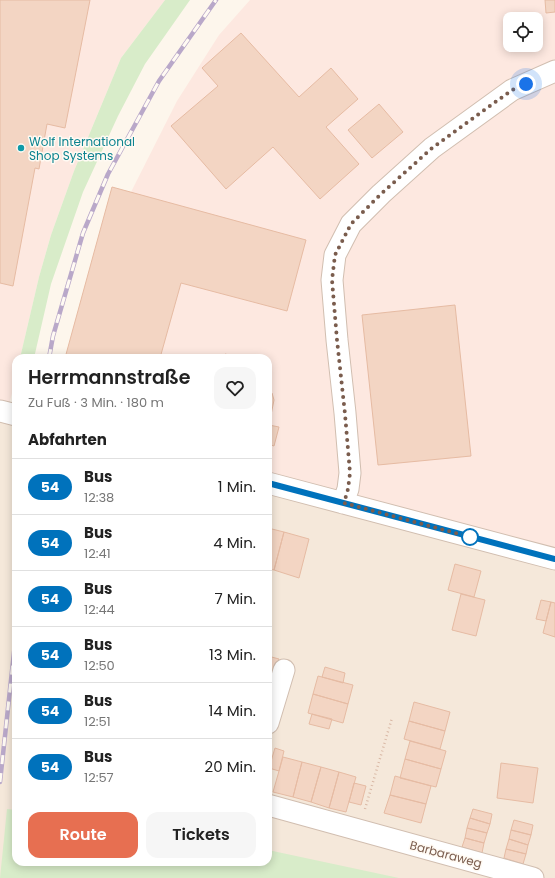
<!DOCTYPE html>
<html lang="de">
<head>
<meta charset="utf-8">
<style>
	:root { --surface:#fff; --page:#f6f6f6; --text:#222; --muted:#767676; --line:#e0e0e0; --accent:#e76f51 }
	body { margin:0; font-family:Poppins,sans-serif; background:var(--page); color:var(--text); height:100vh; display:flex; flex-direction:column; font-size:15px; white-space:nowrap }
	* { box-sizing:border-box; margin:0 }
	p { font-size:13px; color:var(--muted) }
	.icon { flex:none; width:22px; height:22px; fill:none; stroke:currentColor; stroke-width:2; stroke-linecap:round; stroke-linejoin:round }
	.map { position:relative; flex:1; overflow:hidden }
	.details { position:absolute; left:12px; top:354px; width:260px; height:512px; display:flex; flex-direction:column; background:var(--surface); border-radius:12px; box-shadow:0 2px 10px #0003 }
	.details>* { flex:none }
	.badge { padding:0 8px; border-radius:13px; font-size:14px; line-height:26px }
	.controls { position:absolute; left:503px; top:12px; display:grid; gap:8px }
	.controls a { display:grid; place-items:center; width:40px; height:40px; border-radius:8px; background:var(--surface); box-shadow:0 2px 10px #0003; font-size:20px }
	.you { position:absolute; width:20px; height:20px; margin:-10px; border:3px solid #fff; border-radius:50%; background:#1a73e8; box-shadow:0 0 0 6px #1a73e833 }
	.map>.badge { position:absolute; translate:-50% -50%; box-shadow:0 0 0 2px #fff }
	h2 { padding:0 16px; font-size:15px; line-height:36px }
	.round { display:grid; place-items:center; flex:none; width:42px; height:42px; border-radius:12px; background:var(--page) }
	.overview { display:flex; align-items:center; justify-content:space-between; height:68px; padding:0 16px }
	h1 { font-size:19px; font-weight:600; line-height:30px }
	.button { display:flex; gap:8px; margin-top:auto; padding:8px 16px }
	.button a { flex:1; height:46px; border-radius:12px; background:var(--accent); color:#fff; font-size:16px; font-weight:600; line-height:46px; text-align:center }
	.button a+a { background:var(--page); color:var(--text) }
	ul { padding:0; list-style:none }
	li { display:flex; align-items:center; gap:12px; height:56px; padding:0 16px; border-top:1px solid var(--line) }
	li div { flex:1 }
	li b { display:block; font-size:15px }
	li em { font-style:normal }
	li .badge { min-width:44px; font-weight:700; text-align:center }
	.map>svg:first-child { display:block }
	.residential { fill:#f5e8da }
	.commercial { fill:#fde8e0; fill-rule:evenodd }
	.green { fill:#d8ecc9 }
	.building { fill:#f3d5c3; stroke:#e6bba3 }
	.lines { fill:none; stroke-linecap:round; stroke-linejoin:round }
	.minor-casing { stroke:#d1beb0; stroke-width:23 }
	.path { stroke:#d9b8a5; stroke-width:2.5; stroke-dasharray:1 3; stroke-linecap:butt }
	.minor { stroke:#fff; stroke-width:21 }
	.rail-casing { stroke:#b9a8c9; stroke-width:4.5 }
	.rail { stroke:#fffaf3; stroke-width:3; stroke-dasharray:9; stroke-linecap:butt }
	.line-casing { stroke:#fff; stroke-width:9 }
	.line { stroke:#0072bc; stroke-width:6 }
	.walk { stroke:#7a5c4d; stroke-width:4; stroke-dasharray:0 7.2 }
	.culture-dot { fill:#0f9aa8; stroke:#fffaf3; stroke-width:1.5 }
	.stop-dot { fill:#fff; stroke:#0072bc; stroke-width:2 }
	.labels { text-anchor:middle; dominant-baseline:central; stroke-width:3; stroke-linejoin:round; paint-order:stroke }
	.culture-label { font-size:12px; fill:#0d838f; stroke:#fffaf3; text-anchor:start }
	.street-label { font-size:12px; fill:#7a5c4d; stroke:#fffaf3 }
</style>
</head>
<body>
<div class="map">
<svg width="555" height="878" viewBox="0 0 555 878">
	<rect width="100%" height="100%" fill="#fdf6ec"/>
	<path class="residential" d="M 0,411 L 16,416 L 16,862 L 268,862 L 268,483 L 555,559 L 555,878 L 0,878 Z"/>
	<path class="commercial" d="M 0,0 L 165,0 L 121,58 L 74,171 L 51,235 L 39,277 L 20,358 L 16,358 L 16,377 L 7,413 L 0,411 Z
		M 250,0 L 555,0 L 555,560 L 268,483 L 268,358 L 65,358 L 112,187 L 131,192 L 177,101 L 219,35 ZM 510,19 L 536,19 L 536,45 L 510,45 Z"/>
	<path class="green" d="M 165,0 L 190,0 L 145,64 L 118,116 L 83,192 L 51,284 L 34,358 L 20,358 L 39,277 L 51,235 L 74,171 L 121,58 Z
		M 7,809 L 16,810 L 16,862 L 268,862 L 268,850 L 399,878 L 0,878 Z"/>
	<path class="building" d="M 0,0 L 90,0 L 65,128 L 47,124 L 39,169 L 35,168 L 13,286 L 0,283 Z
		M 545,0 L 555,0 L 555,12 L 546,13 Z
		M 241,33 L 299,97 L 331,68 L 358,99 L 326,127 L 359,164 L 320,199 L 273,147 L 226,189 L 171,126 L 218,86 L 202,68 Z
		M 379,104 L 403,132 L 372,158 L 348,130 Z
		M 112,187 L 306,240 L 287,311 L 181,283 L 160,358 L 65,358 Z
		M 455,305 L 471,456 L 378,465 L 362,315 Z
		M 225,354 L 240,358 L 224,358 Z
		M 268,389 L 272,393 L 274,400 L 269,425 L 279,427 L 274,446 L 268,444 Z
		M 268,528 L 284,532 L 274,570 L 268,569 Z
		M 284,532 L 309,539 L 299,578 L 274,570 Z
		M 455,564 L 481,571 L 474,597 L 448,590 Z
		M 461,594 L 485,600 L 476,636 L 452,630 Z
		M 541,600 L 551,602 L 546,621 L 536,619 Z
		M 551,602 L 555,603 L 555,637 L 543,633 Z
		M 268,656 L 279,659 L 268,698 Z
		M 325,667 L 345,673 L 343,683 L 322,677 Z
		M 318,676 L 353,685 L 348,704 L 313,694 Z
		M 313,694 L 348,704 L 343,723 L 308,713 Z
		M 414,702 L 450,712 L 445,731 L 409,721 Z
		M 312,714 L 332,719 L 329,729 L 309,724 Z
		M 409,721 L 445,731 L 440,749 L 404,739 Z
		M 410,741 L 446,751 L 441,769 L 405,759 Z
		M 275,748 L 284,751 L 279,771 L 269,768 Z
		M 283,757 L 302,762 L 293,797 L 273,792 Z
		M 405,759 L 441,769 L 436,787 L 400,778 Z
		M 302,762 L 321,767 L 311,802 L 293,797 Z
		M 501,763 L 538,768 L 533,803 L 497,798 Z
		M 321,767 L 339,772 L 329,808 L 311,802 Z
		M 339,772 L 356,777 L 346,812 L 329,808 Z
		M 395,776 L 431,786 L 426,804 L 390,795 Z
		M 354,783 L 366,786 L 361,805 L 349,802 Z
		M 390,795 L 426,804 L 421,823 L 384,813 Z
		M 473,809 L 492,814 L 490,824 L 470,818 Z
		M 470,818 L 490,824 L 487,833 L 467,828 Z
		M 514,820 L 533,825 L 531,835 L 511,830 Z
		M 467,828 L 487,833 L 484,843 L 465,838 Z
		M 511,830 L 531,835 L 528,845 L 509,839 Z
		M 465,838 L 484,843 L 482,853 L 462,847 Z
		M 509,839 L 528,845 L 526,854 L 506,849 Z
		M 506,849 L 526,854 L 523,864 L 504,858 Z"/>
	<g class="lines">
		<g class="minor-casing">
			<path id="minor" d="M 0,411 L 16,415
				M 268,483 L 555,559
				M 343,503 L 348,489 L 350,473 L 345,413 L 337,340 L 332,280 L 335,255 L 351,224 L 381,194 L 432,148 L 512,90 L 555,71
				M 268,723 L 284,670
				M 268,805 L 533,878"/>
		</g>
		<path class="path" d="M 365,809 L 392,718"/>
		<use href="#minor" class="minor"/>
		<g class="rail-casing">
			<path id="rail" d="M 49,358 L 53,336 L 83,233 L 108,174 L 159,81 L 216,0
				M 0,782 L 16,634"/>
		</g>
		<use href="#rail" class="rail"/>
	</g>
	<g class="lines">
		<g class="line-casing">
			<path id="line" d="M 268,483 L 555,559"/>
		</g>
		<use href="#line" class="line"/>
		<path class="walk" d="M 470,537 L 344,503 L 348,489 L 350,473 L 345,414 L 337,340 L 332,280 L 335,255 L 351,224 L 381,194 L 432,148 L 512,90 L 526,84"/>
	</g>
	<circle class="culture-dot" cx="21" cy="148" r="4"/>
	<circle class="stop-dot" cx="470" cy="537" r="8"/>
	<g class="labels">
		<g class="culture-label">
			<text x="29" y="141">Wolf International<tspan x="29" dy="14">Shop Systems</tspan></text>
		</g>
		<g class="street-label">
			<text transform="translate(446 854) rotate(15)">Barbaraweg</text>
		</g>
	</g>
</svg>
<div class="controls">
<a><svg class="icon" aria-label="locate" viewBox="0 0 24 24"><circle cx="12" cy="12" r="6"/><path d="M12 2v4M12 18v4M2 12h4M18 12h4"/></svg></a>
</div>
<div class="you" style="left:526px;top:84px"></div>
<section class="details">
<div class="overview"><div><h1>Herrmannstraße</h1><p>Zu Fuß · 3 Min. · 180 m</p></div><a class="round"><svg class="icon" aria-label="heart" viewBox="0 0 24 24"><path d="M12 20l-8-8c-3-5 5-10 8-4 3-6 11-1 8 4z"/></svg></a></div>
<h2>Abfahrten</h2>
<ul>
<li><span class="badge" style="background:#0072bc;color:#fff">54</span><div><b>Bus</b><p>12:38</p></div><em>1 Min.</em></li>
<li><span class="badge" style="background:#0072bc;color:#fff">54</span><div><b>Bus</b><p>12:41</p></div><em>4 Min.</em></li>
<li><span class="badge" style="background:#0072bc;color:#fff">54</span><div><b>Bus</b><p>12:44</p></div><em>7 Min.</em></li>
<li><span class="badge" style="background:#0072bc;color:#fff">54</span><div><b>Bus</b><p>12:50</p></div><em>13 Min.</em></li>
<li><span class="badge" style="background:#0072bc;color:#fff">54</span><div><b>Bus</b><p>12:51</p></div><em>14 Min.</em></li>
<li><span class="badge" style="background:#0072bc;color:#fff">54</span><div><b>Bus</b><p>12:57</p></div><em>20 Min.</em></li>
</ul>
<div class="button"><a>Route</a><a>Tickets</a></div>
</section>
</div>
</body>
</html>
